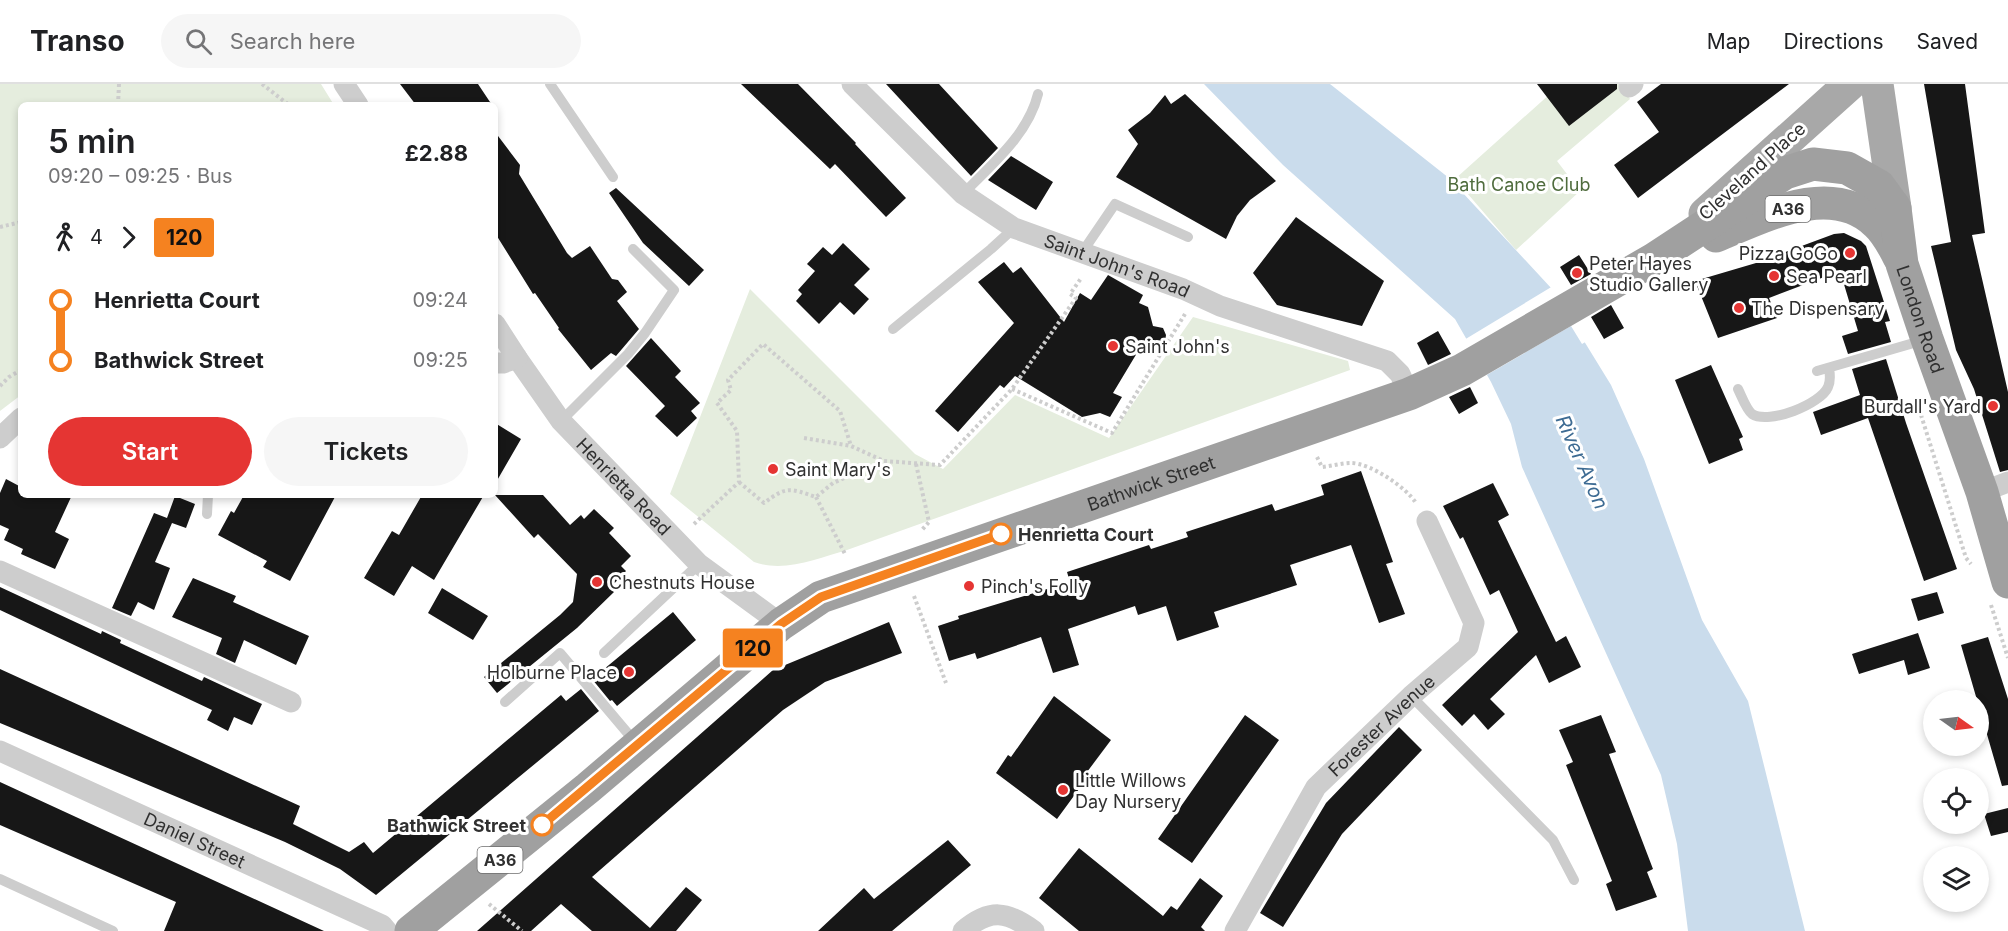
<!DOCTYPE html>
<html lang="en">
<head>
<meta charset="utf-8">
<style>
	:root { --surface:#fff; --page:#f6f6f6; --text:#202124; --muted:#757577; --line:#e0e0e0; --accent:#e53533 }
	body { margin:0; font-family:Inter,sans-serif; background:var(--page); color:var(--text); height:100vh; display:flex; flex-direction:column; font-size:22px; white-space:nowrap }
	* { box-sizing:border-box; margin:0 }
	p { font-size:20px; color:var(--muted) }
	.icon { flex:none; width:33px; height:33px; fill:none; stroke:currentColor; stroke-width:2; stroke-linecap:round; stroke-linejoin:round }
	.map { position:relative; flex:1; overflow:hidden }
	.side { position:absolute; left:18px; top:18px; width:480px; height:396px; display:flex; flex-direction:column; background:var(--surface); border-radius:9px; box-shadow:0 3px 9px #0003 }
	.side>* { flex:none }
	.badge { padding:0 12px; border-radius:4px; font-size:21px; line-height:39px }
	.needle { width:39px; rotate:104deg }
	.fabs { position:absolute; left:1923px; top:606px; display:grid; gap:12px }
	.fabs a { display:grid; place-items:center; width:66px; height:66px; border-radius:50%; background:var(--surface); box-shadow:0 3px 9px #0003; font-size:30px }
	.map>.badge { position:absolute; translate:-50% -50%; box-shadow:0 0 0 3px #fff }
	.legs { display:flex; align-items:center; gap:9px; height:66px; padding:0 30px; font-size:20px }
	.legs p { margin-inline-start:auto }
	.overview { display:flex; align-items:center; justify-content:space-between; height:102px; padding:0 30px }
	h1 { font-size:33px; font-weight:600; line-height:45px }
	.cta { display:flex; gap:12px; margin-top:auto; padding:12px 30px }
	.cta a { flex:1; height:69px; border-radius:36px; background:var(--accent); color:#fff; font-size:24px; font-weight:600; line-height:69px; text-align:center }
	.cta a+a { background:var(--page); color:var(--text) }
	ul { padding:0 30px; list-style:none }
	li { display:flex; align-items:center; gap:21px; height:60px; font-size:22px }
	li i { display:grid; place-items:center; width:9px; height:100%; margin:0 8px; background:currentColor }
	li i::after { content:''; width:15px; height:15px; margin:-8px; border:4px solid; border-radius:50%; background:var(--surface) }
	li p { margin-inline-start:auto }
	li:first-child i { background:linear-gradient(#0000 50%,currentColor 0) }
	li:last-child i { background:linear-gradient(currentColor 50%,#0000 0) }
	header { display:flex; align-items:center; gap:36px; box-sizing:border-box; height:84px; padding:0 30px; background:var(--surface); border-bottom:2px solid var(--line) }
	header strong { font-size:28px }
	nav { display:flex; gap:33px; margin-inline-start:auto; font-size:21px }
	.search { width:420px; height:54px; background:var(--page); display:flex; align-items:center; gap:15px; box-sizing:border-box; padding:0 21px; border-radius:33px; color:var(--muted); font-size:22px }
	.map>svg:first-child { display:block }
	.green { fill:#e5edde }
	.water { fill:#cadcec }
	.pier { fill:#fff }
	.building { fill:#171717 }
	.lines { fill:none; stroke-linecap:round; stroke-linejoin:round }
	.path { stroke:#cdcdcd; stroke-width:4; stroke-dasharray:3 3; stroke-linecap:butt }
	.service { stroke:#cdcdcd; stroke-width:10 }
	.minor { stroke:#cdcdcd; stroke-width:21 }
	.primary { stroke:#a8a8a8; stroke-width:33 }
	.trunk { stroke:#a0a0a0; stroke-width:33 }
	.line-1-casing { stroke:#fff; stroke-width:14 }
	.line-1 { stroke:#f58220; stroke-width:9 }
	.poi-dot { fill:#e53533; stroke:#fff; stroke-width:2 }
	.stop-1-dot { fill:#fff; stroke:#f58220; stroke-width:3 }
	.labels { text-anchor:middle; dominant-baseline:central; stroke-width:6; stroke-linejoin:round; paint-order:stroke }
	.shield { fill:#fff; stroke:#6e6e6e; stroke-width:1.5 }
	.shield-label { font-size:16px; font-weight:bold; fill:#303030 }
	.street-label { font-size:18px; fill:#303030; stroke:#fff }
	.park-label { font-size:18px; fill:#4f6c3d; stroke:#fff }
	.poi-label { font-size:18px; fill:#303030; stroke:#fff; text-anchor:start }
	.stop-label { font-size:18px; font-weight:bold; fill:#303030; stroke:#fff; text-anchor:start }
	.water-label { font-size:20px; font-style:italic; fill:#3d6b93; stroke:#fff }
</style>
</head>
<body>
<header>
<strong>Transo</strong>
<div class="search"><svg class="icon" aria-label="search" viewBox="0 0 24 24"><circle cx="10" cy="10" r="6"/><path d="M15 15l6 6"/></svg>Search here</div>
<nav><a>Map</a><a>Directions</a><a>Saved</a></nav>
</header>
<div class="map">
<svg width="2008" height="847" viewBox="0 0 2008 847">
	<rect width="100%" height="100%" fill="#fff"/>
	<path class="green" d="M 0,0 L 321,0 L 334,21 L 21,21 L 21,311 L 0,327 Z
		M 1561,0 L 1620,0 L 1630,15 L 1557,77 L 1580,107 L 1516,166 L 1455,95 Z
		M 750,205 L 915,370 L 943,385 L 1015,311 L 1109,354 L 1193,233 L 1348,277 L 1350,286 L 847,466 C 818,474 785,489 754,478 L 670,410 Z"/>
	<path class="water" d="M 1204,0 L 1330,0 L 1449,94 L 1552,205 L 1611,301 L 1644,375 L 1702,536 L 1748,617 L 1805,847 L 1688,847 L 1677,760 L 1661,691 L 1522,383 L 1511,340 L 1491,298 L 1455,235 L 1283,81 Z"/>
	<path class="pier" d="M 1553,202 L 1587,257 L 1582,260 L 1571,242 L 1485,292 L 1464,256 Z"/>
	<path class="building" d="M 400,0 L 478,0 L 492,21 L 416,21 Z
		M 741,0 L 798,0 L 856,59 L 855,60 L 906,114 L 886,133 L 835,80 L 830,85 Z
		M 886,0 L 939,0 L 998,64 L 971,92 Z
		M 1537,0 L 1617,0 L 1617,5 L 1569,42 Z
		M 1661,0 L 1789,0 L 1638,114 L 1614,81 L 1659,48 L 1637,18 Z
		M 1924,0 L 1965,0 L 1985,149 L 1972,151 L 2008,308 L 2008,386 L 2000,388 L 1974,305 L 1956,266 L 1931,162 L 1951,158 Z
		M 1185,10 L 1276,97 L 1250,116 L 1237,132 L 1226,155 L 1116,93 L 1138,60 L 1128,46 L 1150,29 L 1165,11 L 1171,20 Z
		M 495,48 L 520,81 L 519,90 L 567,169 L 572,174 L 590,162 L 612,195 L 618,196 L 627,208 L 617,217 L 639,245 L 616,272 L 611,269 L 591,286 L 558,245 L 559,244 L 535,209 L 533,210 L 495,149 Z
		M 1011,72 L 1053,98 L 1036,126 L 988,96 Z
		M 616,104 L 704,186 L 689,202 L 643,159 L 609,109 Z
		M 1296,133 L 1384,197 L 1362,242 L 1277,221 L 1253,189 Z
		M 1844,149 L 1861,157 L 1866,162 L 1890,237 L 1885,238 L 1891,258 L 1848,270 L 1842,252 L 1858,247 L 1840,187 L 1769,214 L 1777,234 L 1718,254 L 1695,197 L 1756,179 L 1834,150 Z
		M 843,159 L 870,185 L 854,201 L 869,215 L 854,231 L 840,218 L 819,240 L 796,217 L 802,210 L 798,206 L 815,187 L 807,180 L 823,163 L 832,171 Z
		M 1579,171 L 1591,190 L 1571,201 L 1560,183 Z
		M 1004,178 L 1013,189 L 1021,183 L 1064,238 L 1080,209 L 1091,216 L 1108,191 L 1143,211 L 1139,219 L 1148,223 L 1153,242 L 1163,244 L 1166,251 L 1165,258 L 1159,268 L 1137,269 L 1113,309 L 1122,313 L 1110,333 L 1100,329 L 1082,333 L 1015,292 L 1004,304 L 1000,301 L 958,348 L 935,327 L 1014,239 L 978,198 Z
		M 1611,221 L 1624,244 L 1604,255 L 1591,233 Z
		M 1438,247 L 1451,270 L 1428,281 L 1417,259 Z
		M 651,254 L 681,287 L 675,293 L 700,319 L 691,327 L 697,334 L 677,353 L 655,332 L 665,322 L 626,282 Z
		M 1886,275 L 1906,339 L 1957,485 L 1924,497 L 1868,334 L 1821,351 L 1813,328 L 1860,311 L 1852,285 Z
		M 1711,281 L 1743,353 L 1739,355 L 1743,366 L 1709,380 L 1675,296 Z
		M 1470,303 L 1478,319 L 1459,330 L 1449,313 Z
		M 495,339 L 521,355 L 495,400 Z
		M 1361,387 L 1393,478 L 1386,480 L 1405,530 L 1379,539 L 1351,461 L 1290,481 L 1297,501 L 1214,528 L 1219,543 L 1177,557 L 1166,522 L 1138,531 L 1135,522 L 1068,545 L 1079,581 L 1053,589 L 1041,553 L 977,575 L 975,569 L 949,577 L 938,542 L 959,535 L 958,532 L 1070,498 L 1067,488 L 1149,461 L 1151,465 L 1188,453 L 1186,448 L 1272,420 L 1275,427 L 1324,411 L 1321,401 Z
		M 6,395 L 21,403 L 21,411 L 72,411 L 55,448 L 69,455 L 55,485 L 21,470 L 23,465 L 4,456 L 9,445 L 0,441 L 0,409 Z
		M 1493,399 L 1509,431 L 1498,437 L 1556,558 L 1566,552 L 1581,583 L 1549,599 L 1536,571 L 1490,615 L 1505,630 L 1488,646 L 1474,630 L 1462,642 L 1442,621 L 1518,548 L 1499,506 L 1490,511 L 1463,453 L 1460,455 L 1443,422 Z
		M 244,411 L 336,411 L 290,497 L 263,483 L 267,477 L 218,451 L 231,427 L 234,429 Z
		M 422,411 L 484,411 L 434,496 L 412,482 L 394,512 L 364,494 L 392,447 L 399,451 Z
		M 495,411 L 543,411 L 570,441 L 581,431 L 584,435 L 594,425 L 614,444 L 609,449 L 631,472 L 621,482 L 626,487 L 610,504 L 614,508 L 577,544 L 497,609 L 484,593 L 560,531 L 573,518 L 577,490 L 538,450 L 534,454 Z
		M 175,412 L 195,420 L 186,444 L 172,439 L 155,478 L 170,484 L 154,526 L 138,518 L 131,532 L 112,524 L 154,429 L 167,434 Z
		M 193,494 L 236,512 L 233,518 L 309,552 L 296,581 L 244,556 L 235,579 L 216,570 L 222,554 L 172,533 Z
		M 0,503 L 101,550 L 102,547 L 121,556 L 120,559 L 202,597 L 204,593 L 262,620 L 252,641 L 234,633 L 228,647 L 207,636 L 212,626 L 0,526 Z
		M 442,504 L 488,532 L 473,556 L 428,529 Z
		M 1937,508 L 1944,529 L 1918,537 L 1911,515 Z
		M 673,528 L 696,556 L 617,622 L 612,616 L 610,617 L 592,595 Z
		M 889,538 L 902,569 L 825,598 L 783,626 L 592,793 L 650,844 L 686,803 L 702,816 L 676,847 L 592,847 L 561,820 L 531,847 L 477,847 L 773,586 Z
		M 1918,549 L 1930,584 L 1908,591 L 1904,576 L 1859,590 L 1852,570 Z
		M 1988,553 L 2008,615 L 2008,701 L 2002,702 L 1961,561 Z
		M 0,585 L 300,722 L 293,740 L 349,768 L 364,758 L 373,769 L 561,611 L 566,617 L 581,605 L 599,627 L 376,811 L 340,785 L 285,758 L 0,639 Z
		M 1054,612 L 1111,656 L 1087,688 L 1090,690 L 1057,735 L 996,689 L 1008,671 L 1011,673 Z
		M 1245,631 L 1279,656 L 1192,779 L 1158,755 Z
		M 1601,631 L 1616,668 L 1609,670 L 1653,785 L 1647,788 L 1657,813 L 1616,827 L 1606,800 L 1612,797 L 1566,681 L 1573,678 L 1559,646 Z
		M 1399,643 L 1422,666 L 1342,750 L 1283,843 L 1260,829 L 1326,719 Z
		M 0,698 L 102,745 L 324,847 L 164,847 L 176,818 L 0,741 Z
		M 2008,724 L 2008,748 L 1991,752 L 1984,730 Z
		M 948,756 L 971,781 L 892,847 L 818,847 L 864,804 L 874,815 Z
		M 1079,764 L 1163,832 L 1171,822 L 1177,826 L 1200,794 L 1223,812 L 1201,843 L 1205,847 L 1079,847 L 1039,814 Z"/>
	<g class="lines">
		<path class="path" d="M 262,0 L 289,21
			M 118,21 L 119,0
			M 0,143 L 21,138
			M 0,302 L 9,293 L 21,286
			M 1012,305 L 1112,349 L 1185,230
			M 1921,331 L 1966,474 L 1971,480
			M 804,354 L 851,362 L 884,377 L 940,381 L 1012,305 L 1076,214 L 1070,210 L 1082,193
			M 1317,373 L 1322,383 C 1332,382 1342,379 1351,379 C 1370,379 1406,403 1416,419
			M 916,380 L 929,438 L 921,447
			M 739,398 L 764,419 C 787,402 789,404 816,413 L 833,399 L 884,377
			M 816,413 L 845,470
			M 694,440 L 739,398 L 737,347 L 717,319 L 731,306 L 728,296 L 763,260 L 840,327 L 851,362
			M 914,512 L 946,599
			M 1991,521 L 2008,574
			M 489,820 L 522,847"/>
		<path class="service" d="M 550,0 L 613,93
			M 963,110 C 991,81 1028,51 1038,10
			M 1081,170 L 1115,120 L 1188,153
			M 893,245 L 991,165 L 1014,144
			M 1817,287 L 1924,256
			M 1738,305 C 1742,313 1746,325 1752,330 C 1769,341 1821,320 1828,303 C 1831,297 1830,290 1829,284
			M 561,337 L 628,270 L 645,249 L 674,206 L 633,165
			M 207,430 L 208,411
			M 604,569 L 699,480
			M 1411,612 L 1553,756 L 1574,796
			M 505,618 L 560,569 L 636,659
			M 0,795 L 113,847"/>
		<g class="minor">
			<path d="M 344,0 L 358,21"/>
			<path id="s1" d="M 852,0 L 963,110 L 1014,144 L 1183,205 L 1220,222 L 1387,277 L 1400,290 L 1409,310"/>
			<path d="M 1629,3 L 1633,0"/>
			<path id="s2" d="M 495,240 L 517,274 L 561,337 L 699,480 L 781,540"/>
			<path d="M 495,279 L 503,279 L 517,274"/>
			<path d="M 0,354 L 21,334"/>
			<path d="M 1982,408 L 2008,398"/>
			<path d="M 0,487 L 291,618"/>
			<path id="s3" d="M 0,667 L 382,841 L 387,847"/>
			<path d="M 963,847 C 990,824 1007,827 1034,847"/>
			<path id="s4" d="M 1235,847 L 1316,703 L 1411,612 L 1468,563 L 1474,539 L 1427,437"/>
		</g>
		<path class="primary" d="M 1877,0 L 1895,124
			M 1705,130 L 1850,0"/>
		<g class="trunk">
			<path d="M 1716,152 C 1763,133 1831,96 1876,139 C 1886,148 1893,161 1899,173"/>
			<path id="s5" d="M 411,847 L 588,704 L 781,540 L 821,513 L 1409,310 L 1462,286 L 1654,175 L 1785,89 L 1813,80 L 1847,84 L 1879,102 L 1895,124 L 1902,180 L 1927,255 L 1982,408 L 2008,498"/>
		</g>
	</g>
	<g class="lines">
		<g class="line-1-casing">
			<path id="line-1" d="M 542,741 L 781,540 L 821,513 L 1001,450"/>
		</g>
		<use href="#line-1" class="line-1"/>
	</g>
	<g class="poi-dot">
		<circle cx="1850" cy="169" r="6"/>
		<circle cx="1577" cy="189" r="6"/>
		<circle cx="1774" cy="192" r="6"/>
		<circle cx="1739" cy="224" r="6"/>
		<circle cx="1113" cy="262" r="6"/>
		<circle cx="1993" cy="322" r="6"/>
		<circle cx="773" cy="385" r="6"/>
		<circle cx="597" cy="498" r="6"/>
		<circle cx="969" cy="502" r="6"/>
		<circle cx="629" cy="588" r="6"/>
		<circle cx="1063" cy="706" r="6"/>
	</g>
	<g class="stop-1-dot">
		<circle cx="1001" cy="450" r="10"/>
		<circle cx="542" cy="741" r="10"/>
	</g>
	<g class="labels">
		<g class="shield">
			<rect x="1765.5" y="112" width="45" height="26" rx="4.5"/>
			<rect x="477.5" y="763" width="45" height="26" rx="4.5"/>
		</g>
		<g class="shield-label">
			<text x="1788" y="125">A36</text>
			<text x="500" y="776">A36</text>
		</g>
		<g class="street-label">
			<text transform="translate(1752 87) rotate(-42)">Cleveland Place</text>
			<text stroke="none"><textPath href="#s1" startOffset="327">Saint John's Road</textPath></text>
			<text stroke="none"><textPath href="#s5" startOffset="1830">London Road</textPath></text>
			<text stroke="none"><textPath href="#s5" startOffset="878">Bathwick Street</textPath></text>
			<text stroke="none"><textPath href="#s2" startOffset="208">Henrietta Road</textPath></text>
			<text stroke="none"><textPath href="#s4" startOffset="255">Forester Avenue</textPath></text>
			<text stroke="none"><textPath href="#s3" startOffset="214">Daniel Street</textPath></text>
		</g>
		<g class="park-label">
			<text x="1519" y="100">Bath Canoe Club</text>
		</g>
		<g class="poi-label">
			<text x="1838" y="169" text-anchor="end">Pizza GoGo</text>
			<text x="1589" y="179">Peter Hayes<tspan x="1589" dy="21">Studio Gallery</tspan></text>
			<text x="1786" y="192">Sea Pearl</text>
			<text x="1751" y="224">The Dispensary</text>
			<text x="1125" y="262">Saint John's</text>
			<text x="1981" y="322" text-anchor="end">Burdall's Yard</text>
			<text x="785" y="385">Saint Mary's</text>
			<text x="609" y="498">Chestnuts House</text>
			<text x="981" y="502">Pinch's Folly</text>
			<text x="617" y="588" text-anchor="end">Holburne Place</text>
			<text x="1075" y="696">Little Willows<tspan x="1075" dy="21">Day Nursery</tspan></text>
		</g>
		<g class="stop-label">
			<text x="1018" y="450">Henrietta Court</text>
			<text x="526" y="741" text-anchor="end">Bathwick Street</text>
		</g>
		<g class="water-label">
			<text transform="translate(1582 378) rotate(66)">River Avon</text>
		</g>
	</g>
</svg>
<div class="fabs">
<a><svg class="needle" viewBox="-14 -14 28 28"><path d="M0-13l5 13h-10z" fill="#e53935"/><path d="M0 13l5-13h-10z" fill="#757577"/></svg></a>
<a><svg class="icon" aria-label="locate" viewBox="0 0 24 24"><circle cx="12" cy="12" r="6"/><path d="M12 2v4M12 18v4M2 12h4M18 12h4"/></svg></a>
<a><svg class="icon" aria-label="layers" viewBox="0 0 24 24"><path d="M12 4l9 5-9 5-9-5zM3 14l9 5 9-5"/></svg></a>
</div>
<b class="badge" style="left:753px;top:564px;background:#f58220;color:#111">120</b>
<section class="side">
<div class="overview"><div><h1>5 min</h1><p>09:20 – 09:25 · Bus</p></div><b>£2.88</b></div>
<div class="legs"><svg class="icon" aria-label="walk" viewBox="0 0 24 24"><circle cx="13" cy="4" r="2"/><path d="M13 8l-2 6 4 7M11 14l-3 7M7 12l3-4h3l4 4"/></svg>4<svg class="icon" aria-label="forward" viewBox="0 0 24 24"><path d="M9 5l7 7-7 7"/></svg><b class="badge" style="background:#f58220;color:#111">120</b></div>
<ul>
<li><i style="color:#f58220"></i><b>Henrietta Court</b><p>09:24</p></li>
<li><i style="color:#f58220"></i><b>Bathwick Street</b><p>09:25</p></li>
</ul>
<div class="cta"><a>Start</a><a>Tickets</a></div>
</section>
</div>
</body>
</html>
